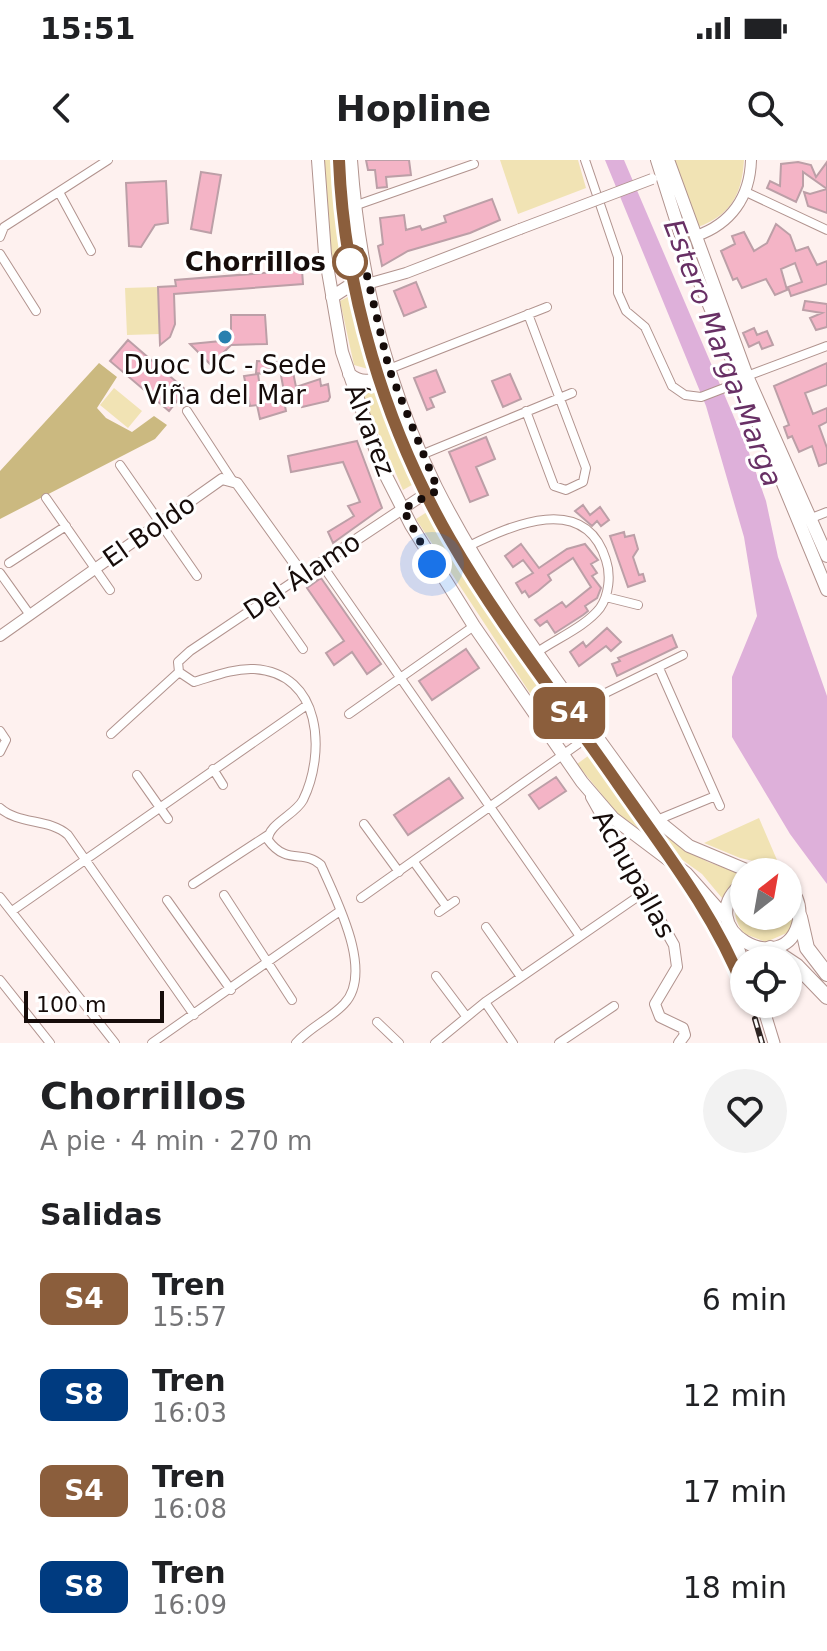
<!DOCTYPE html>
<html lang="es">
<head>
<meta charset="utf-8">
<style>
	:root { --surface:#fff; --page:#f2f2f2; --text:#202124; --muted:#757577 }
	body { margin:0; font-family:"DejaVu Sans",sans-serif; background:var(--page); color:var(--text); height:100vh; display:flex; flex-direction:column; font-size:30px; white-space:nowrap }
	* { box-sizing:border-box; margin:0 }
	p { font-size:26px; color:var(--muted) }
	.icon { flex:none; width:44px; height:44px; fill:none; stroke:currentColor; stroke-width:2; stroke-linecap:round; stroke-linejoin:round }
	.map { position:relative; height:883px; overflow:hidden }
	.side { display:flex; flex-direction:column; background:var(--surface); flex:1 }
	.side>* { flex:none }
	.badge { padding:0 16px; border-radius:12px; font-size:28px; line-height:52px }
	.needle { width:52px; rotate:31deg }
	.fabs { position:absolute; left:730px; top:698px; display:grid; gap:16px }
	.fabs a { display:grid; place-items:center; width:72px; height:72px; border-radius:50%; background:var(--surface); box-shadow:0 2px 6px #0004; font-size:40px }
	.scale { position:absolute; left:24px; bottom:20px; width:140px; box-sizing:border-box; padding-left:8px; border:4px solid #160c0a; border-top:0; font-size:22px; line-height:28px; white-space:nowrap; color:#160c0a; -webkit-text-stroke:6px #fff; paint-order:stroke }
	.you { position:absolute; width:40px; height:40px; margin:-20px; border:6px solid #fff; border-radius:50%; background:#1a73e8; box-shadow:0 0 0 12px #1a73e833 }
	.map>.badge { position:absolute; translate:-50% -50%; box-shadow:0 0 0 4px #fff }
	h2 { padding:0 40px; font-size:30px; line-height:72px }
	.round { display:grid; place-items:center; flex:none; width:84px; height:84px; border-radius:42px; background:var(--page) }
	.overview { display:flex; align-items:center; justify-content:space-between; height:136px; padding:0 40px }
	h1 { font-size:38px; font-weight:600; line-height:60px }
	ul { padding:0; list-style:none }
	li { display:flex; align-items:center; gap:24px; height:96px; padding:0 40px }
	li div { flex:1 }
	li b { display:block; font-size:30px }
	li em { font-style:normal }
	li .badge { min-width:88px; font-weight:700; text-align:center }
	.status { display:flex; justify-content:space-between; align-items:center; height:56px; padding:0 40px; background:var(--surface); direction:ltr }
	.status svg { height:22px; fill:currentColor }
	header { display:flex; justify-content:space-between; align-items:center; height:104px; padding:0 40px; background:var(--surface); font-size:36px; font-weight:600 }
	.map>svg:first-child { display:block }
	.green { fill:#f1e3b4 }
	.forest { fill:#cbb980 }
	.water { fill:#deb0da }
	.building { fill:#f4b4c6; stroke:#bc9fa7; stroke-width:2 }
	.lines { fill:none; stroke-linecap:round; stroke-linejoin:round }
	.minor-casing { stroke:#b1938e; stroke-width:10 }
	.tertiary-casing { stroke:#b1938e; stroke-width:12 }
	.secondary-casing { stroke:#b1938e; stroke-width:13 }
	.primary-casing { stroke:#b1938e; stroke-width:14 }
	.motorway-casing { stroke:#b1938e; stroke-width:16 }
	.minor { stroke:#fff; stroke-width:8 }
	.tertiary { stroke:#fff; stroke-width:10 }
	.secondary { stroke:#fff; stroke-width:11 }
	.primary { stroke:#fff; stroke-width:12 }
	.motorway { stroke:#fff; stroke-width:14 }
	.rail-casing { stroke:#2f2523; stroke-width:6 }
	.rail { stroke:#fff; stroke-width:3; stroke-dasharray:9; stroke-linecap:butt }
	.tertiary-bridge-casing { stroke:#b1938e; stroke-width:12; stroke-linecap:butt }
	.tertiary-bridge { stroke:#fff; stroke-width:10 }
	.line-casing { stroke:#fff; stroke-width:18 }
	.line { stroke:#8b5e3c; stroke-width:12 }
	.walk { stroke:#160c0a; stroke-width:8; stroke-dasharray:0 14.4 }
	.stop-dot { fill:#fff; stroke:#8b5e3c; stroke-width:4 }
	.poi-dot { fill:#2880af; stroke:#fff; stroke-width:3 }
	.labels { text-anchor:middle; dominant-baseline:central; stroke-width:6; stroke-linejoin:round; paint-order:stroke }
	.stop-label { font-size:26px; font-weight:bold; fill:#160c0a; stroke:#fff; text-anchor:end }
	.poi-label { font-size:26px; fill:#160c0a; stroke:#fff }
	.street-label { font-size:26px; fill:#160c0a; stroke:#fff }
	.water-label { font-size:28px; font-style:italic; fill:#683065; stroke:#fff }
</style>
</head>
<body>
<div class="status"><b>15:51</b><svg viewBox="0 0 49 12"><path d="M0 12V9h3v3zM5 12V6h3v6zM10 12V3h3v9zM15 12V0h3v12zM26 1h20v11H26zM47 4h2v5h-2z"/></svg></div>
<header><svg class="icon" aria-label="back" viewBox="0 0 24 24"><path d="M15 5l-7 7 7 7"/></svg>Hopline<svg class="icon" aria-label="search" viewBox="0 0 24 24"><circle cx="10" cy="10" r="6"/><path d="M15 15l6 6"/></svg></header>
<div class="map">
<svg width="827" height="883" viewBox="0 0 827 883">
	<rect width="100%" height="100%" fill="#fef1ef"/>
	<path class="green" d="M 323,0 L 345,0 L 354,103 L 333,107 Z
		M 500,0 L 578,0 L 586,28 L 518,54 Z
		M 674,0 L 744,0 C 742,34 731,55 698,67 Z
		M 158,127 L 160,174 L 127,175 L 125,128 Z
		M 355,133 L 363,136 L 380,196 L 378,203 L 368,209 L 354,205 L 340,141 Z
		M 388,223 L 424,318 L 403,330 L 361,233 Z
		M 114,228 L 142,251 L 128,268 L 100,245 Z
		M 438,345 L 464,392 L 582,564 L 560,579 L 416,359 Z
		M 599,588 L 679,686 L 708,702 L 739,713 L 722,738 L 702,714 L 617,653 L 577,604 Z
		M 759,658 L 780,707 L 740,698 L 704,683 Z
		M 744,729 L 744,756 L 788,756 L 788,730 L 797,749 L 789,772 L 766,782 L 745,774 C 732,760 732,744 744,729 Z"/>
	<path class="forest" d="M 99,203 L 117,217 L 97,248 L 106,258 L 132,272 L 154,256 L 167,265 L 155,279 L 0,359 L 0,311 Z"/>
	<path class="water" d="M 605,0 L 624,0 L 748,290 L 766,341 L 778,397 L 827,536 L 827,724 L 790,674 L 732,577 L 732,517 L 757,456 L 744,377 L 706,246 Z"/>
	<path class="building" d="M 366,0 L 409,0 L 411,15 L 386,17 L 387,27 L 377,28 L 375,10 L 368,10 Z
		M 798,2 L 811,5 L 816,17 L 827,2 L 827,53 L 808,46 L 804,32 L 810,34 L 827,29 L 803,12 L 803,26 L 796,42 L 767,28 L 770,21 L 780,26 L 781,4 Z
		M 201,12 L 221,15 L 211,73 L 191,69 Z
		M 166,21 L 168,63 L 155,65 L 141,87 L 129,86 L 126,23 Z
		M 492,39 L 500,60 L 470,73 L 408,91 L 382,106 L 378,86 L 383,84 L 380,58 L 404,55 L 406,70 L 420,66 L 422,70 L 446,62 L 444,56 Z
		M 776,64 L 790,75 L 796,91 L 808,87 L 817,105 L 827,101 L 827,124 L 791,136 L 788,127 L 802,122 L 795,103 L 781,109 L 787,130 L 775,135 L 766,119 L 742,128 L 737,118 L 733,120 L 721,91 L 735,84 L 732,76 L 744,72 L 754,91 L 767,83 Z
		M 302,110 L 303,124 L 174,134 L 175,164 L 170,177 L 160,185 L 158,127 L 176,126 L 175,120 Z
		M 416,122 L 426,147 L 404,156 L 394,131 Z
		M 805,141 L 827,144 L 827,167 L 816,170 L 810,158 L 822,153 L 803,150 Z
		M 231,155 L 265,155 L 267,184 L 231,185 L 211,205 L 190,184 L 231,180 Z
		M 754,168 L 757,175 L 767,171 L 773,185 L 762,189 L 759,182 L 749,187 L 743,173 Z
		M 128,180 L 186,230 L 169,251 L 110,201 Z
		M 257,201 L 287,203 L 287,207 L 292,207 L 296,227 L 320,219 L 321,226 L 328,224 L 330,237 L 328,241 L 302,247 L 299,235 L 285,237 L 280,210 L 264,209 L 264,214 L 256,213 Z
		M 827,203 L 827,225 L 805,233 L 813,254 L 827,248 L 827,262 L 819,266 L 827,288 L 827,303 L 819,306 L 812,286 L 799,292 L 792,276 L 788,278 L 784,267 L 789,265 L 774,226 Z
		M 436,210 L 445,232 L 430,238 L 434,247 L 427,250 L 414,218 Z
		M 258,214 L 262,241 L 283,236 L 286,251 L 260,259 L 257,245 L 250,246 L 244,216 Z
		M 510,214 L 521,239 L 503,247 L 492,221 Z
		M 486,277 L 495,299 L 476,307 L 488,335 L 470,342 L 449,292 Z
		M 357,281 L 382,348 L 333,383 L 328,372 L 354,356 L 348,346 L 360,342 L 343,302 L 291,312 L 288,296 Z
		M 583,345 L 590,355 L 600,347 L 609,360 L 601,366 L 597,361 L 592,366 L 575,351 Z
		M 624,372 L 625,377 L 634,375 L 638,389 L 633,397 L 639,415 L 643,414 L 645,421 L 628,427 L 610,376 Z
		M 521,384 L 539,408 L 567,389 L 585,384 L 598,400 L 591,404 L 597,413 L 592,416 L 601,428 L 597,438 L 585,446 L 588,451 L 583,455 L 555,473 L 547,461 L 540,466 L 535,460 L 562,442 L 566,447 L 591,427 L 573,398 L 548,415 L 551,420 L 538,431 L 529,437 L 525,431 L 522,433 L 516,423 L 533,413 L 523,400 L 513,407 L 505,396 Z
		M 321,418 L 381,504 L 367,514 L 352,492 L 334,505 L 326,493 L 344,481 L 307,428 Z
		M 607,468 L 621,482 L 611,491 L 606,486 L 579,506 L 570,492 L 583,482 L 586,487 Z
		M 672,475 L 677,487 L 617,516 L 612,504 L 620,501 L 618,498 Z
		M 466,489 L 479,508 L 432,540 L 419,521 Z
		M 556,617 L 566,631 L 539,649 L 529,635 Z
		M 449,618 L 463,638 L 408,675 L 394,655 Z"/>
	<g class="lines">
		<g class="minor-casing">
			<path id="minor" d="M 585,0 L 618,97 L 618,133 L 626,151 L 645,167 L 672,226 L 685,235 L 701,237 L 740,222
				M 746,32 L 827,70
				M 60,34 L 91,91
				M 354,46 L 474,4
				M 0,77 L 4,67 L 108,0
				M 0,94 L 36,151
				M 389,209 L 547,147
				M 747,216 L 827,186
				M 187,251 L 232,320
				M 526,251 L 554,326 L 566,330 L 583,322 L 586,308 L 528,154
				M 421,295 L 572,233
				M 120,305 L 197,416
				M 46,338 L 110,430
				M 809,359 L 827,352
				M 469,386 C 512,365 585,332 606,400 C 611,415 609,435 600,448 C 586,466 558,478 539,491
				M 320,402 L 579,775
				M 9,403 L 66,366
				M 0,413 L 30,455
				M 606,437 L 638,445
				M 268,439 L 303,489
				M 659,508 L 720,646
				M 179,512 L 194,522 C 214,516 234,508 254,509 C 322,513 326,593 303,640 C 295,655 268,664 268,680 C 287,706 304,689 321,705 C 335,738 375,812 344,844 C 330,859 310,867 296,883
				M 179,512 L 178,502 L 190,491 L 303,415
				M 577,547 L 683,495
				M 349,554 L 474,466
				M 0,571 L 6,580 L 0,592
				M 111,574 L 179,512
				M 213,609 L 223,625
				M 137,615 L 168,659
				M 0,648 C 19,665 49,658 68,675 L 194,855
				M 657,660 L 713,637
				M 364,664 L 399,712
				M 414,702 L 446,746
				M 193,724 L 268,675
				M 224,735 L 292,840
				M 0,737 L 115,883
				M 361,738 L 595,572
				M 167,740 L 231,830
				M 12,751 L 307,545
				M 439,752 L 455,741
				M 486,767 L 521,817
				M 436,816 L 466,856
				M 0,820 L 50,883
				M 485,842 L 513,883
				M 377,862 L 399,883
				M 152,883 L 340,751
				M 435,883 L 485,842 L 646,731
				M 559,883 L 614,846"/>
		</g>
		<g class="tertiary-casing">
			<path id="tertiary" d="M 696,76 C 731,64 750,37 751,0
				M 367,124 L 406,113 L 520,69
				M 0,476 L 222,319 L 237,323 L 303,415 L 428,332 L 438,330
				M 591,637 L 674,785 L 677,807 L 655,844 L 660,857 L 683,868 L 685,875 L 679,883"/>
		</g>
		<g class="secondary-casing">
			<path id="secondary" d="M 733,773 L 744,804
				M 762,844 L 774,883"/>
		</g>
		<g class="primary-casing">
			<path id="primary" d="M 318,0 L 325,94 L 342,192 L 381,306 L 411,365 L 474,466 L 582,622 L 613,658 L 686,713 L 727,759
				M 351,0 C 359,113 386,225 436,327 C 495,444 581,553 657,660 L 689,686 L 751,712
				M 657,0 L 683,82 L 827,430
				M 668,0 L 747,216 L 827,396
				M 332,137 L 346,128 L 367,124
				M 349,214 C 364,226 376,221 389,209
				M 744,722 C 686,768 787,823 799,760 C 801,747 797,735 788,726"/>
		</g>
		<g class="motorway-casing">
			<path id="motorway" d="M 800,757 L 807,788 L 827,814
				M 770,788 L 797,806 L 827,837
				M 764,849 L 764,844"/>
		</g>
		<use href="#minor" class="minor"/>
		<use href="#tertiary" class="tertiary"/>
		<use href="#secondary" class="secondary"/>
		<use href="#primary" class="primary"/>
		<use href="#motorway" class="motorway"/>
		<g class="rail-casing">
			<path id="rail" d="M 755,859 L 762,883"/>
		</g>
		<use href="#rail" class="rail"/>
		<g class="tertiary-bridge-casing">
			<path id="tertiary-bridge" d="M 520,69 L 652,19"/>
		</g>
		<use href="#tertiary-bridge" class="tertiary-bridge"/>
	</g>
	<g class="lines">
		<g class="line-casing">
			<path id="line" d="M 339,0 C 344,131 385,266 450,379 C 499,464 562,543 618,624 C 664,690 714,753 744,829"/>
		</g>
		<use href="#line" class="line"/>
		<path class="walk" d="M 350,102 L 361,90 L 389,209 L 438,330 L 403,349 L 432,404"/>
	</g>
	<circle class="stop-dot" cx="350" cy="102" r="16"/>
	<circle class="poi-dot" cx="225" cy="177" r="8"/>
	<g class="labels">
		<g class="stop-label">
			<text x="326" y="102">Chorrillos</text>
		</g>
		<g class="poi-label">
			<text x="225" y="205">Duoc UC - Sede<tspan x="225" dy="30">Viña del Mar</tspan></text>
		</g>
		<g class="street-label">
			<text transform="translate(370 270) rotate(69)">Álvarez</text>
			<text transform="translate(149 371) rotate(-35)">El Boldo</text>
			<text transform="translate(302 416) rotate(-34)">Del Álamo</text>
			<text transform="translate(634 714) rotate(61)">Achupallas</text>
		</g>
		<g class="water-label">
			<text transform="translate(723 193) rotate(69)">Estero Marga-Marga</text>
		</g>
	</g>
</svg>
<div class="fabs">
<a><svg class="needle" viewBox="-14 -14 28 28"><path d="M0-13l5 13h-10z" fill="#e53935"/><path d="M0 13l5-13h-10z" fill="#757577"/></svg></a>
<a><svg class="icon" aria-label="locate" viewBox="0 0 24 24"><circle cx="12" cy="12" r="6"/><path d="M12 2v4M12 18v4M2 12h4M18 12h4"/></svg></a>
</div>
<div class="scale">100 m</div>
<div class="you" style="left:432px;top:404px"></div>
<b class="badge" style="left:569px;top:553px;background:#8b5e3c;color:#fff">S4</b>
</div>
<section class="side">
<div class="overview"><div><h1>Chorrillos</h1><p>A pie · 4 min · 270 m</p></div><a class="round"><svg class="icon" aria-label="heart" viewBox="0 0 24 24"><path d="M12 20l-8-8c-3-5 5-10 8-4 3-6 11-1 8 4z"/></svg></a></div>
<h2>Salidas</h2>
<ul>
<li><span class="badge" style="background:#8b5e3c;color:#fff">S4</span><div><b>Tren</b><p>15:57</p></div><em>6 min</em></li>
<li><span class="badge" style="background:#003b80;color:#fff">S8</span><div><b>Tren</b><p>16:03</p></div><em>12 min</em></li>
<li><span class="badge" style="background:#8b5e3c;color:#fff">S4</span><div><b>Tren</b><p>16:08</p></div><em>17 min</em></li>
<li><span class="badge" style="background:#003b80;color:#fff">S8</span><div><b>Tren</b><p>16:09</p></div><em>18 min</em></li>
</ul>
</section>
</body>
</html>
